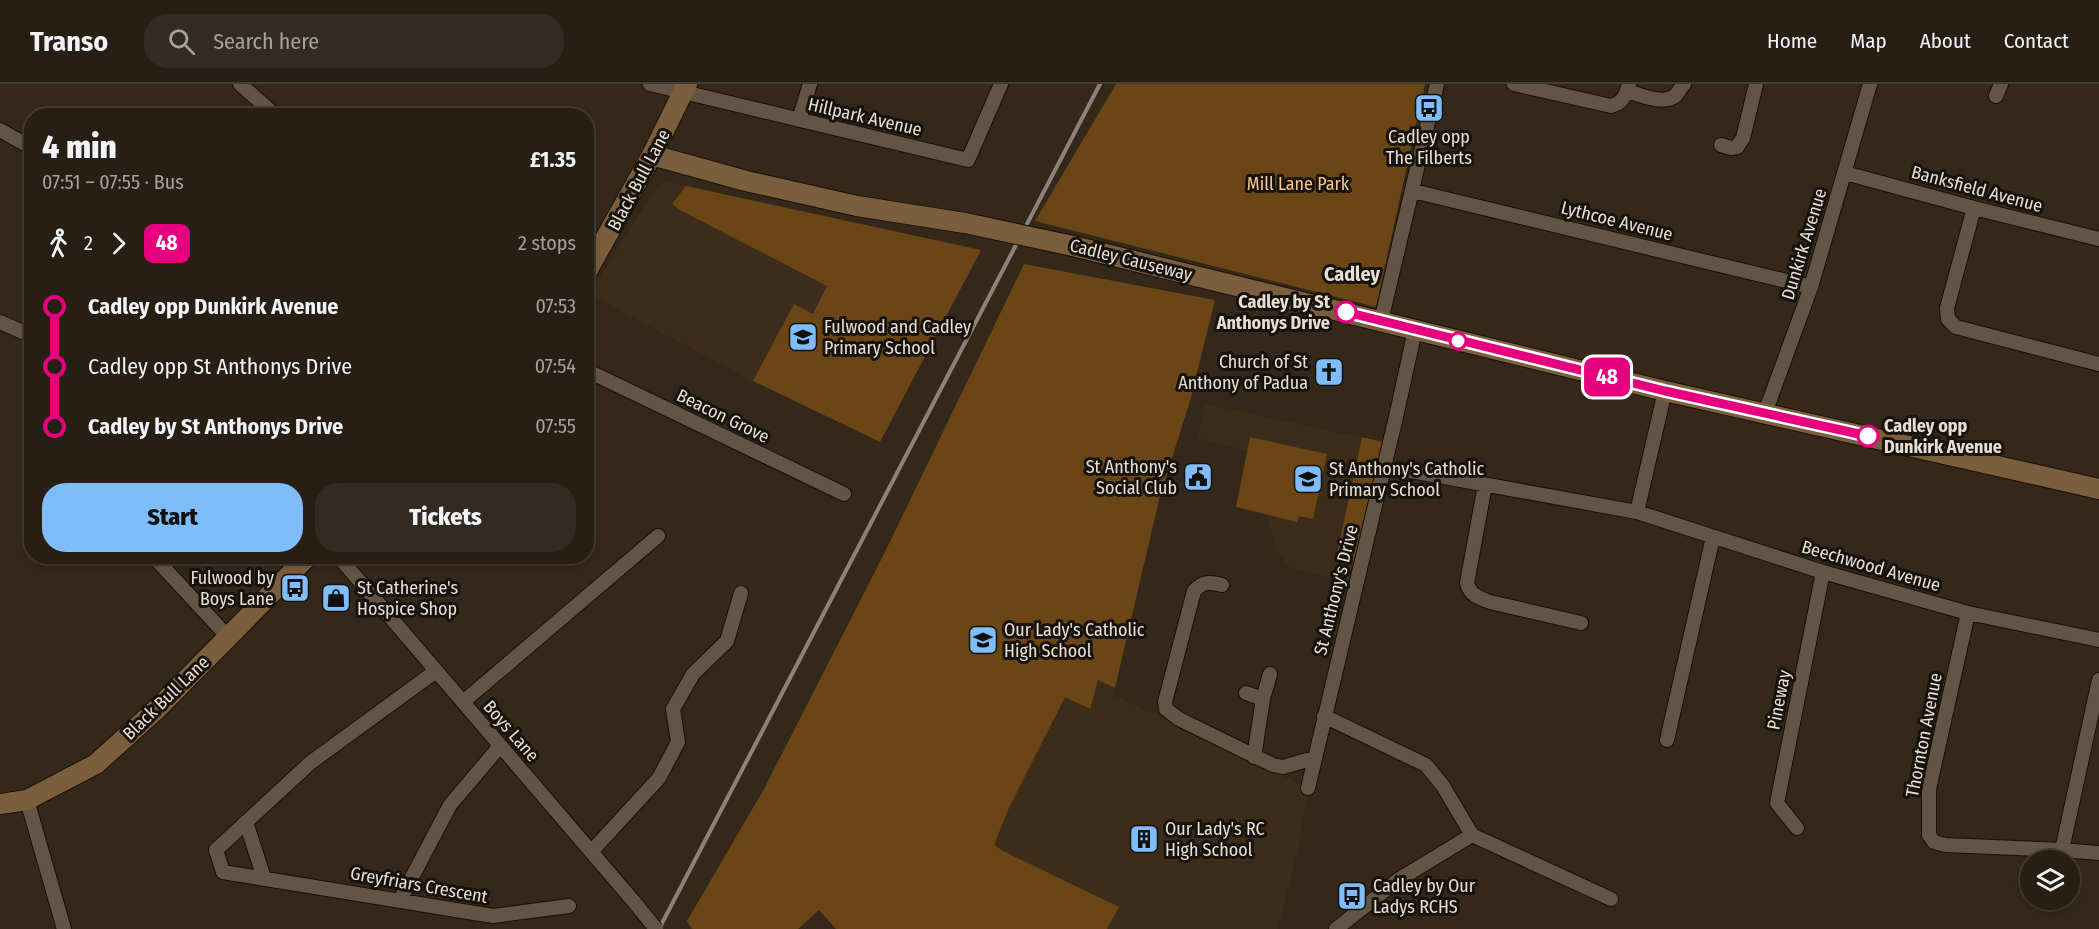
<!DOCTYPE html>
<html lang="en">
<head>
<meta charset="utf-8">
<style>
	:root { --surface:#271e14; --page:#332b22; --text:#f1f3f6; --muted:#a4a2a0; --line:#433c34; --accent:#7ebdf9 }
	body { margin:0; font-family:"Fira Sans Condensed",sans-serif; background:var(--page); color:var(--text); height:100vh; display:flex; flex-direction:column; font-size:22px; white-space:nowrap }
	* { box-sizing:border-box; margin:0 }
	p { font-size:20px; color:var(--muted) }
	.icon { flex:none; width:33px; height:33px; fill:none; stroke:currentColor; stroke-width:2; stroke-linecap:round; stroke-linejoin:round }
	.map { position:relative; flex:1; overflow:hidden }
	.panel { position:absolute; left:24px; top:24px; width:570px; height:456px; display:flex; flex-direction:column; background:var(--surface); border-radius:24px; box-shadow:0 3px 9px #0003,0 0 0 2px var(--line) }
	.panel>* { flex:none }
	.badge { padding:0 12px; border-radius:9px; font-size:21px; line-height:39px }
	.tools { position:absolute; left:2020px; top:766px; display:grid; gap:12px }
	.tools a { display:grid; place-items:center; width:60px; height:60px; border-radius:50%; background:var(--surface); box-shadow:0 3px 9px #0003,0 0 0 2px var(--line); font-size:30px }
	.map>.badge { position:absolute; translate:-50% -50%; box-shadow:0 0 0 3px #fff }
	.legs { display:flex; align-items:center; gap:9px; height:66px; padding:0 18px; font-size:20px }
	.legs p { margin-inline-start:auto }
	.summary { display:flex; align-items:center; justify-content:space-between; height:102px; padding:0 18px }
	h1 { font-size:33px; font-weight:800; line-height:45px }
	.button { display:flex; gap:12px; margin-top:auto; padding:12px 18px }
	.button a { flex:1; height:69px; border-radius:24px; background:var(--accent); color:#111; font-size:24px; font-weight:800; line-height:69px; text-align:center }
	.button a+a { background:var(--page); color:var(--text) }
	ul { padding:0 18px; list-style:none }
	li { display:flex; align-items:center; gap:21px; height:60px; font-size:22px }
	li i { display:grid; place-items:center; width:9px; height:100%; margin:0 8px; background:currentColor }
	li i::after { content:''; width:15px; height:15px; margin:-8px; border:4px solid; border-radius:50%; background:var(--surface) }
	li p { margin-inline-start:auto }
	li:first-child i { background:linear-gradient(#0000 50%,currentColor 0) }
	li:last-child i { background:linear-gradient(currentColor 50%,#0000 0) }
	header { display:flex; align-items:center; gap:36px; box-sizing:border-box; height:84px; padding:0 30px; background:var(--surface); border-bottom:2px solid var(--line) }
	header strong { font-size:28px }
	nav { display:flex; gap:33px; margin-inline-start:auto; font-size:21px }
	.search { width:420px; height:54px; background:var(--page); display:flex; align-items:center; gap:15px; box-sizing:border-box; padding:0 21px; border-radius:24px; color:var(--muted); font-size:22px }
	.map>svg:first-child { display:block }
	.built { fill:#3d2c19 }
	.green { fill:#6a4516 }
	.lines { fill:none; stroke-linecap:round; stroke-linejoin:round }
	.street-casing { stroke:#1b1005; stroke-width:16 }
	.secondary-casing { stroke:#1b1005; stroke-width:22 }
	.street { stroke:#635546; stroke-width:14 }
	.secondary { stroke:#7a5e3d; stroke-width:20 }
	.rail { stroke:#8c8277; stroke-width:4 }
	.street-bridge-casing { stroke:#1b1005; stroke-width:16; stroke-linecap:butt }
	.secondary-bridge-casing { stroke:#1b1005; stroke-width:22; stroke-linecap:butt }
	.street-bridge { stroke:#635546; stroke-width:14 }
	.secondary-bridge { stroke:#7a5e3d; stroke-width:20 }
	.line-1-casing { stroke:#fff; stroke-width:14 }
	.line-1 { stroke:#e6007e; stroke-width:9 }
	.stop-1-dot { fill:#fff; stroke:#e6007e; stroke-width:3 }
	.labels { text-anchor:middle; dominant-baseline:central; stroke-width:6; stroke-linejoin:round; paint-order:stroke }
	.street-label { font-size:18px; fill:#e7ded6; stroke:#17120c }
	.poi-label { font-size:18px; fill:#e7ded6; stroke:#17120c; text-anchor:start }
	.park-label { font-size:18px; fill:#f8c58e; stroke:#17120c }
	.stop-label { font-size:18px; font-weight:bold; fill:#e7ded6; stroke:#17120c; text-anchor:end }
	.neighbourhood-label { font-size:20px; font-weight:bold; fill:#e7ded6; stroke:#17120c }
</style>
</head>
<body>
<header>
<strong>Transo</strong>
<div class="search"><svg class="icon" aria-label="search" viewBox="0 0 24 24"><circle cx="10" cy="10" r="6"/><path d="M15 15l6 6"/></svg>Search here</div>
<nav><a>Home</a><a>Map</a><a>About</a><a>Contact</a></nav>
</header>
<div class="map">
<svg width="2099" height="845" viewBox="0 0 2099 845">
	<rect width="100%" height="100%" fill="#34281b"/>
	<path class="built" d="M 667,98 L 981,166 L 880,358 L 753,297 L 589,210 L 656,104 Z
		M 1024,180 L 1215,216 L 1190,317 L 1160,412 L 1113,611 L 1308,704 L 1299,761 L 1278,845 L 836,845 L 819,826 L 798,845 L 692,845 L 687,837 L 764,705 L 885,468 Z
		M 1205,320 L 1383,358 L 1349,499 L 1289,483 L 1276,465 L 1266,429 L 1236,423 L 1248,367 L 1198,354 Z"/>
	<path class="green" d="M 1116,0 L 1425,0 L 1376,223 L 1035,137 Z
		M 686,102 L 981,166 L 880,358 L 753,297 L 794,220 L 813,230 L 827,202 L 680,126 L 672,120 Z
		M 1024,180 L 1215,216 L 1190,317 L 1160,412 L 1115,604 L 1098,596 L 1090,625 L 1065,613 L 1008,726 L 994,761 L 1003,767 L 1119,823 L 1107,845 L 836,845 L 819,826 L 798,845 L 692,845 L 687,837 L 764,705 L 885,468 Z
		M 1250,353 L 1327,370 L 1313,435 L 1299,432 L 1297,438 L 1236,423 Z
		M 1362,353 L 1383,358 L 1354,477 L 1337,470 Z"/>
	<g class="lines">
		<g class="street-casing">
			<path id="street" d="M 240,0 L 276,32
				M 650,0 L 968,76 L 1001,0
				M 1514,0 L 1611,22 C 1623,19 1626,11 1629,0
				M 1627,7 C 1641,11 1662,21 1675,12 C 1678,9 1681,3 1684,0
				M 1996,12 L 2001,0
				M 799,36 L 810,0
				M 0,46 L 32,64
				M 1721,61 L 1731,64 L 1737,63 L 1743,54 L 1756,0
				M 1845,89 L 1974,124 L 2099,155
				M 1413,107 L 1811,203
				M 1974,124 L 1947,224 L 1948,235 L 1956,243 L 2099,280
				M 1381,237 L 1437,0
				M 0,238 L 32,252
				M 586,286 L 844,410
				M 1765,329 L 1811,203 L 1870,0
				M 1400,385 L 1637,428 L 1823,488 L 1968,529 L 2099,556
				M 1485,401 L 1467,499 C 1470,511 1479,514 1490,518 L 1581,539
				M 1637,428 L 1665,307
				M 153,472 L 229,554
				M 338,472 L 635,819
				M 1222,501 C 1210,498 1203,497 1194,507 L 1165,618 L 1166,625 L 1179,635 L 1273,681 L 1283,683 L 1314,674
				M 1968,529 L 1929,705 L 1929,751 L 1934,758 L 1945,761 L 2062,766 L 2099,769
				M 436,587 L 310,679 L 216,766 L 223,788 L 493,832 L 569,822
				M 1246,609 L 1263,615
				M 463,618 L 658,452
				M 1324,632 L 1426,681 L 1443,702 L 1472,751 L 1611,815
				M 1667,656 L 1713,453
				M 1254,673 L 1263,615 L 1270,590
				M 1308,704 L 1396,333 L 1415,246
				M 27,716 L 64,845
				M 246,738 L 264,794
				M 1797,744 L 1777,719 L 1823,488
				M 2062,766 L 2099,596
				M 591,768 L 659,694 L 678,658 L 673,625 L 693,590 L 727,557 L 741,509
				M 400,816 L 450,721 L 500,662
				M 1336,845 L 1398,796 L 1472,751"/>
		</g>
		<g class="secondary-casing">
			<path id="secondary" d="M 652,71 L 746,97 L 857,122 L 965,139
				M 1073,162 L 1665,307 L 2099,405
				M 586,189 L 652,71 L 687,0
				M 0,720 L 27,716 L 96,680 L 158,624 L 308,472"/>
		</g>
		<use href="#street" class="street"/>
		<use href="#secondary" class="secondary"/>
		<path class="rail" d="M 659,845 L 1100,0"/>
		<g class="street-bridge-casing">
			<path id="street-bridge" d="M 635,819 L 656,845"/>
		</g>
		<g class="secondary-bridge-casing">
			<path id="secondary-bridge" d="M 965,139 L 1073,162"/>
		</g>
		<use href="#street-bridge" class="street-bridge"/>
		<use href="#secondary-bridge" class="secondary-bridge"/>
	</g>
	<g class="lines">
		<g class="line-1-casing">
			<path id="line-1" d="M 1346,228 L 1665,307 L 1868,352"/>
		</g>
		<use href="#line-1" class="line-1"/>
	</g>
	<defs>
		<g id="bus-square" transform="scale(1.5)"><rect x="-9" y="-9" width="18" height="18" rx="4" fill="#7ebdf9" stroke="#17120c"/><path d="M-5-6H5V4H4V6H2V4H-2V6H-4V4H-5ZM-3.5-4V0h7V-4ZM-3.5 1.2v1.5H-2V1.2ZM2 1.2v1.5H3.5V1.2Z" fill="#111"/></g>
		<g id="school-square" transform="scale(1.5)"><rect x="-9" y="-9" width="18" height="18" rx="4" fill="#7ebdf9" stroke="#17120c"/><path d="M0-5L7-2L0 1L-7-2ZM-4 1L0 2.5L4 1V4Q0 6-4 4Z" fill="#111"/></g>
		<g id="church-square" transform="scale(1.5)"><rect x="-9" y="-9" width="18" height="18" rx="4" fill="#7ebdf9" stroke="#17120c"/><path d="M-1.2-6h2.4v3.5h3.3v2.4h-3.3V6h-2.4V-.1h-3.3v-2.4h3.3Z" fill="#111"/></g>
		<g id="civic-square" transform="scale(1.5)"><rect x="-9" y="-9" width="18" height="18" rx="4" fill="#7ebdf9" stroke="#17120c"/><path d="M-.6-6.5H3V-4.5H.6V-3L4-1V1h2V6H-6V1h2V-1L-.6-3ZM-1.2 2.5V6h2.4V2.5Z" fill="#111"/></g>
		<g id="shop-square" transform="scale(1.5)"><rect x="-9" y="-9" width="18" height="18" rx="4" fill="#7ebdf9" stroke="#17120c"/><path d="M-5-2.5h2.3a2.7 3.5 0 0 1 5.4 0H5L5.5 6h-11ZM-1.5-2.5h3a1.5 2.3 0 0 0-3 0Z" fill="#111"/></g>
		<g id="building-square" transform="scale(1.5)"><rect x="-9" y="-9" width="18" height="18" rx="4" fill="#7ebdf9" stroke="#17120c"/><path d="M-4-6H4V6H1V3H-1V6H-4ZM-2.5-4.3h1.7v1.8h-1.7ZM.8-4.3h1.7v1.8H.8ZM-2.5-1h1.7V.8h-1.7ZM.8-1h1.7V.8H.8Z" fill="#111"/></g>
	</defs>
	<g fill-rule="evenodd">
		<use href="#bus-square" x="1429" y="24"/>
		<use href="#school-square" x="803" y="253"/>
		<use href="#church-square" x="1329" y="288"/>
		<use href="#civic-square" x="1198" y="393"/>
		<use href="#school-square" x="1308" y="395"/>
		<use href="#bus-square" x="295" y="504"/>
		<use href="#shop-square" x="336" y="514"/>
		<use href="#school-square" x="983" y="556"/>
		<use href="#building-square" x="1144" y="755"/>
		<use href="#bus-square" x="1352" y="812"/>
	</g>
	<g class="stop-1-dot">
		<circle cx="1346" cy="228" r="10"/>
		<circle cx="1458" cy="257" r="8"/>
		<circle cx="1868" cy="352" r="10"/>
	</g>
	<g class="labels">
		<g class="street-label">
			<text transform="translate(865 33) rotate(13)">Hillpark Avenue</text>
			<text transform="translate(639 96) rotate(-62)">Black Bull Lane</text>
			<text transform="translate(1977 105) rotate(15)">Banksfield Avenue</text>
			<text transform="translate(1617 137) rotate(14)">Lythcoe Avenue</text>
			<text transform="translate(1804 160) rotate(-73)">Dunkirk Avenue</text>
			<text transform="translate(1131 176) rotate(14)">Cadley Causeway</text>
			<text transform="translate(723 332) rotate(26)">Beacon Grove</text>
			<text transform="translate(1871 482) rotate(16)">Beechwood Avenue</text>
			<text transform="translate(1336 506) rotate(-76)">St Anthony's Drive</text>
			<text transform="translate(166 614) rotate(-44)">Black Bull Lane</text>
			<text transform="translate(1779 616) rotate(-79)">Pineway</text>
			<text transform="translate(511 647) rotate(49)">Boys Lane</text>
			<text transform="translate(1924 651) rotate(-79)">Thornton Avenue</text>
			<text transform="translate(419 801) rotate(10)">Greyfriars Crescent</text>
		</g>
		<g class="poi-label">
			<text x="1429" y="53" text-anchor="middle">Cadley opp<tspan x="1429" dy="21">The Filberts</tspan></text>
			<text x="824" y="243">Fulwood and Cadley<tspan x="824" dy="21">Primary School</tspan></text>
			<text x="1308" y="278" text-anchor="end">Church of St<tspan x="1308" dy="21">Anthony of Padua</tspan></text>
			<text x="1177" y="383" text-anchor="end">St Anthony's<tspan x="1177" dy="21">Social Club</tspan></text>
			<text x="1329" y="385">St Anthony's Catholic<tspan x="1329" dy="21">Primary School</tspan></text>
			<text x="274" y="494" text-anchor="end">Fulwood by<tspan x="274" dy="21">Boys Lane</tspan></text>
			<text x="357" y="504">St Catherine's<tspan x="357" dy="21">Hospice Shop</tspan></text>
			<text x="1004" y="546">Our Lady's Catholic<tspan x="1004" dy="21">High School</tspan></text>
			<text x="1165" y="745">Our Lady's RC<tspan x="1165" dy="21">High School</tspan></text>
			<text x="1373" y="802">Cadley by Our<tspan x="1373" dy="21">Ladys RCHS</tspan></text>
		</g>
		<g class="park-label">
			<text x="1298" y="100">Mill Lane Park</text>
		</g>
		<g class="stop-label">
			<text x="1330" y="218">Cadley by St<tspan x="1330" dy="21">Anthonys Drive</tspan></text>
			<text x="1884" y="342" text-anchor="start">Cadley opp<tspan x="1884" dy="21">Dunkirk Avenue</tspan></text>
		</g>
		<g class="neighbourhood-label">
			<text x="1352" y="190">Cadley</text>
		</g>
	</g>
</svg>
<div class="tools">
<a><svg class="icon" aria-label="layers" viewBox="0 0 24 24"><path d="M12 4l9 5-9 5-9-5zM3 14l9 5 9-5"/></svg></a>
</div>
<b class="badge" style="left:1607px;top:293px;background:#e6007e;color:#fff">48</b>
<section class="panel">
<div class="summary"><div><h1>4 min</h1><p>07:51 – 07:55 · Bus</p></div><b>£1.35</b></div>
<div class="legs"><svg class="icon" aria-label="walk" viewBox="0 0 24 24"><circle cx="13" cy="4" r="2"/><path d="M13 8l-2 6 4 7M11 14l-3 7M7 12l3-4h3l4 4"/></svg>2<svg class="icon" aria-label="forward" viewBox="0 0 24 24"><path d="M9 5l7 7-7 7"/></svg><b class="badge" style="background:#e6007e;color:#fff">48</b><p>2 stops</p></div>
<ul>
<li><i style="color:#e6007e"></i><b>Cadley opp Dunkirk Avenue</b><p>07:53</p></li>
<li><i style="color:#e6007e"></i><span>Cadley opp St Anthonys Drive</span><p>07:54</p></li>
<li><i style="color:#e6007e"></i><b>Cadley by St Anthonys Drive</b><p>07:55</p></li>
</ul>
<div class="button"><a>Start</a><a>Tickets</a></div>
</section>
</div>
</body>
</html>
